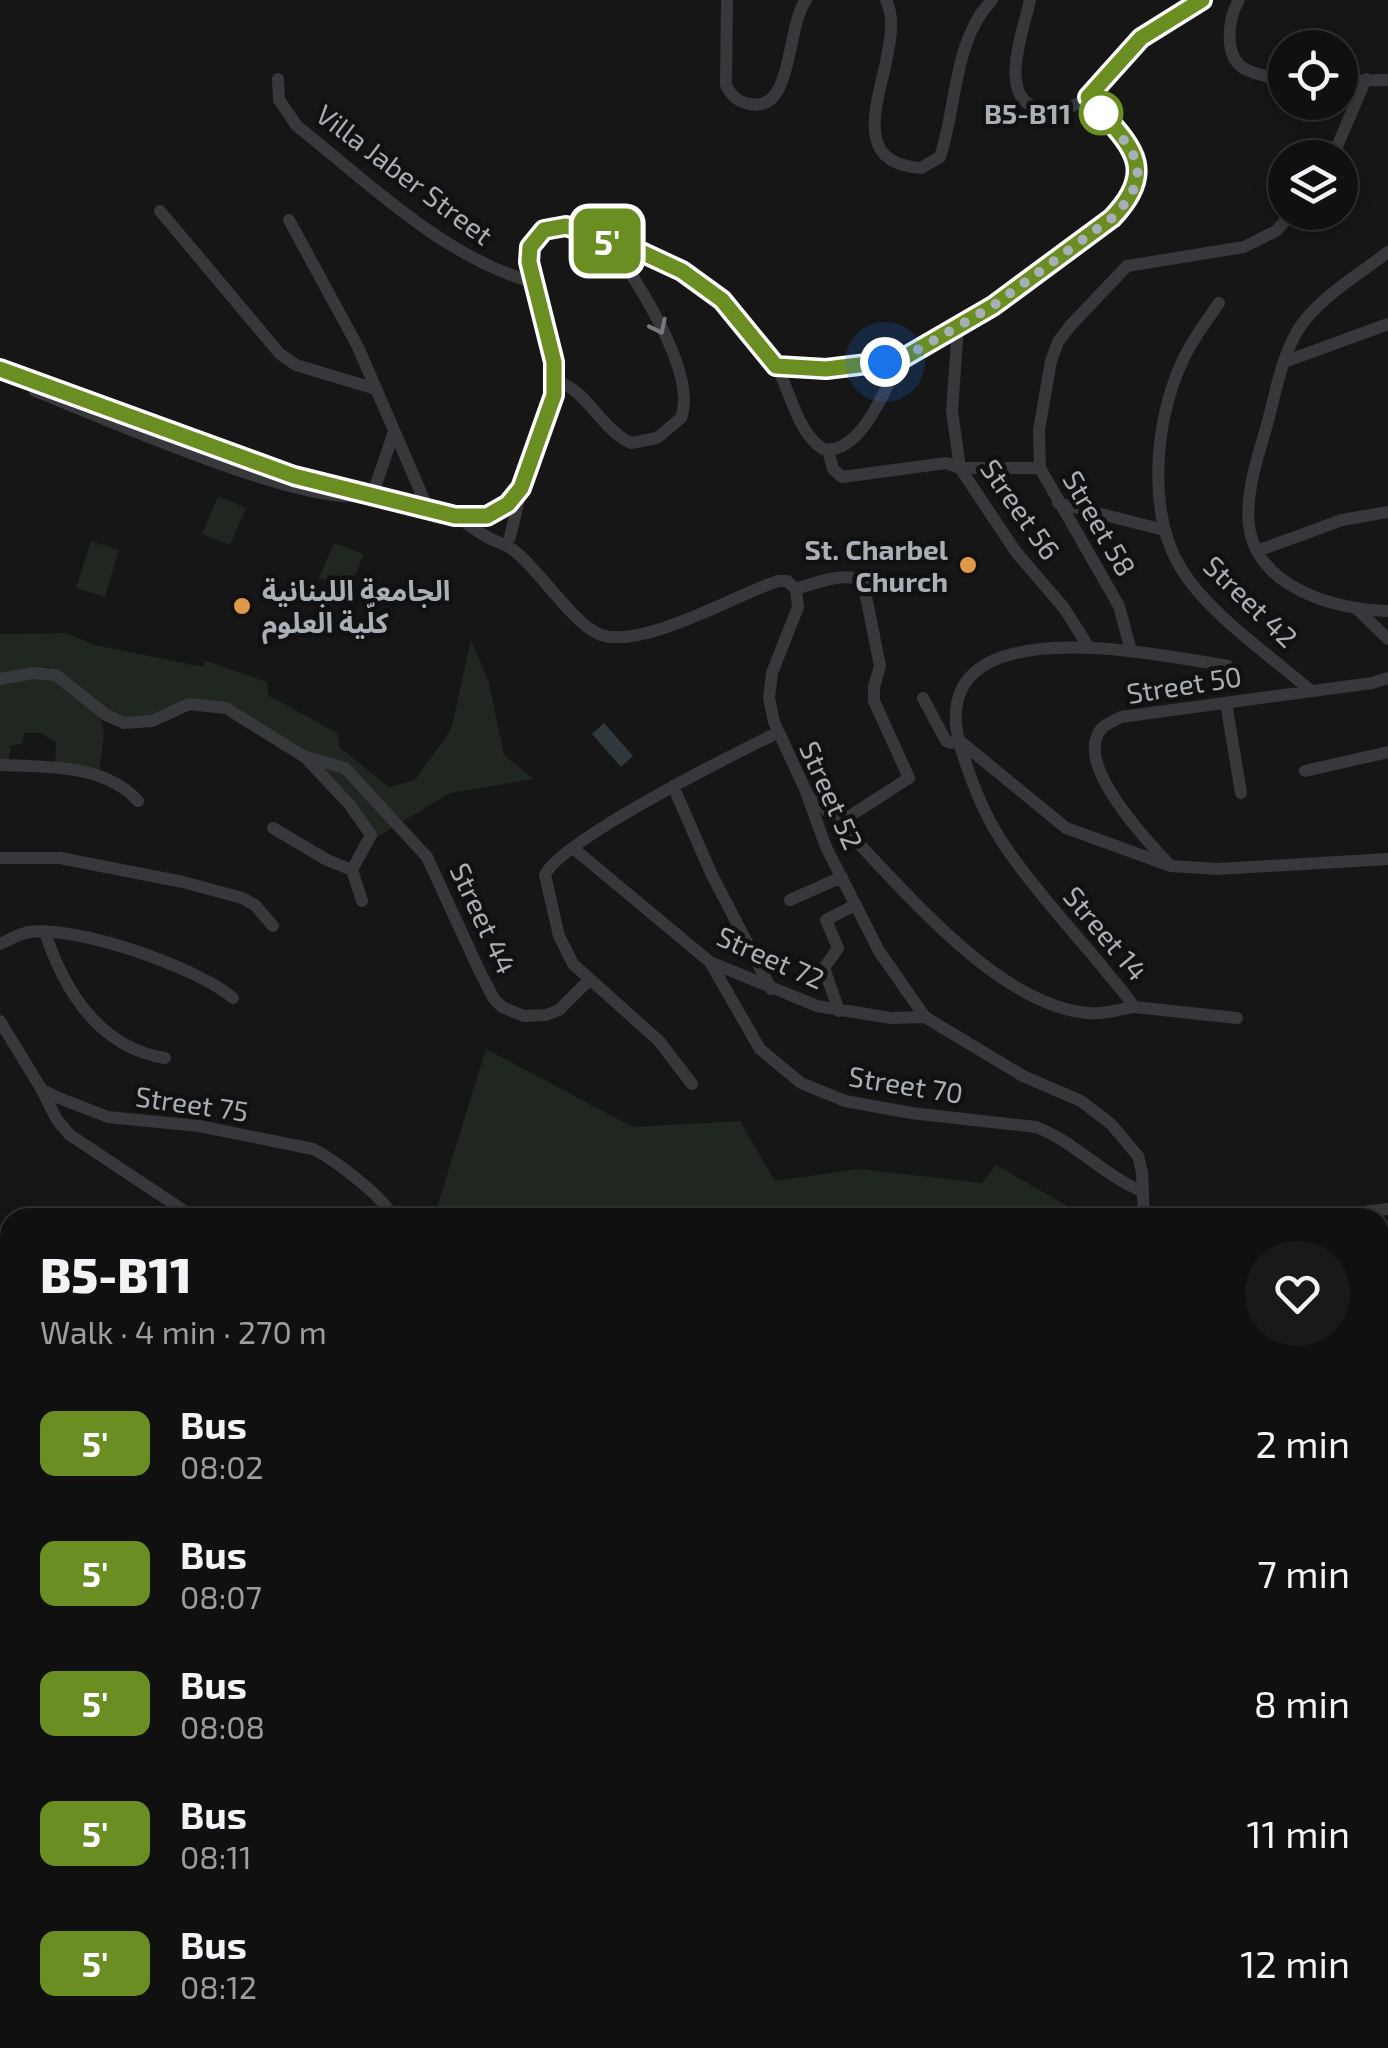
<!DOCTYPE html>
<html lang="en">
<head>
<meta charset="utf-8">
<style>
	:root { --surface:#101011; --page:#19191a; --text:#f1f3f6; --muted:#9c9d9f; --line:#303031 }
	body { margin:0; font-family:"Exo 2","Noto Sans Arabic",sans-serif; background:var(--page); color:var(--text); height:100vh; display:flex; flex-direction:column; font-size:38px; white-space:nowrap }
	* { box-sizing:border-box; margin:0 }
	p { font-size:32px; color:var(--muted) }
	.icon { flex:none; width:55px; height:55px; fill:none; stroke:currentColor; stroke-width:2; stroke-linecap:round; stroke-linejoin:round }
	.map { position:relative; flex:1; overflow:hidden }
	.details { position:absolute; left:0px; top:1208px; width:1390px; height:842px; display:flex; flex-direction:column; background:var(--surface); border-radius:30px 30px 0 0; box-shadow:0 5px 15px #0003,0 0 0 2px var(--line) }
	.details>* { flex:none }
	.badge { padding:0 20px; border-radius:15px; font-size:35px; line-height:65px }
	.controls { position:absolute; left:1268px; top:30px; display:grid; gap:20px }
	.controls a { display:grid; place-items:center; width:90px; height:90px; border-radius:50%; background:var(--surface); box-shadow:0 5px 15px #0003,0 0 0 2px var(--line); font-size:50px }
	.you { position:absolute; width:50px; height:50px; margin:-25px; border:8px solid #fff; border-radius:50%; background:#1a73e8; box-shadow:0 0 0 15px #1a73e833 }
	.map>.badge { position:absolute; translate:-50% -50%; box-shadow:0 0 0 5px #fff }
	.round { display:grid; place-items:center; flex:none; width:105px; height:105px; border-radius:52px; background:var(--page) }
	.summary { display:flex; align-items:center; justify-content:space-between; height:170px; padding:0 40px }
	h1 { font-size:48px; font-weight:800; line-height:75px }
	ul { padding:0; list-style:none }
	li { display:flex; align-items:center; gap:30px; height:130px; padding:0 40px }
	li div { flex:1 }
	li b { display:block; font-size:38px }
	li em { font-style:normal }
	li .badge { min-width:110px; font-weight:700; text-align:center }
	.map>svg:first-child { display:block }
	.green { fill:#202720 }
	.water { fill:#2f383c }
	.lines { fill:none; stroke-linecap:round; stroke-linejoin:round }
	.minor { stroke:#37383c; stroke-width:12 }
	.oneway { stroke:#76797f }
	.line-casing { stroke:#fff; stroke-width:22 }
	.line { stroke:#6b8e23; stroke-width:15 }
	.walk { stroke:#a9afb6; stroke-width:10; stroke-dasharray:0 18 }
	.stop-dot { fill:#fff; stroke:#6b8e23; stroke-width:5 }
	.poi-dot { fill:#dd9948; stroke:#111112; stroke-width:4 }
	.labels { text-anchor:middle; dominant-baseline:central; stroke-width:9; stroke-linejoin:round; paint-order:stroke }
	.stop-label { font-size:28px; font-weight:bold; fill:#a9afb6; stroke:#111112; text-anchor:end }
	.street-label { font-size:28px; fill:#a9afb6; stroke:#111112 }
	.poi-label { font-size:28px; font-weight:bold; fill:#a9afb6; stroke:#111112; text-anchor:end }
</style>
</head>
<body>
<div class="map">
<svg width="1388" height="2048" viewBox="0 0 1388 2048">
	<rect width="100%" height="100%" fill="#161617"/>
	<path class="green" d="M 218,496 L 246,508 L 230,545 L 202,534 Z
		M 91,541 L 119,550 L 105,597 L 76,588 Z
		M 334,543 L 364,554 L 349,590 L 319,578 Z
		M 66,633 L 95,645 L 203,667 L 206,661 L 267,682 L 268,695 L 337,733 L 340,748 L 389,787 L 415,780 L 451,730 L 471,640 L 489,683 L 504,755 L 533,779 L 450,793 L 377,837 L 305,752 L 226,708 L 180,711 L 146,727 L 117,717 L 49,667 L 0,674 L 0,634 Z
		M 48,675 L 100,715 L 104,735 L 99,774 L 55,769 L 56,743 L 42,733 L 24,733 L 23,743 L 11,746 L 8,763 L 0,763 L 0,681 Z
		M 486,1049 L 633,1127 L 740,1121 L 775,1181 L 859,1169 L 982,1183 L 996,1165 L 1087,1217 L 434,1217 Z
		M 1380,1529 L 1388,1531 L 1388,1931 L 1380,1929 Z
		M 0,1811 L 10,1814 L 10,2040 L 39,2040 L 42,2048 L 0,2048 Z
		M 511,2040 L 1275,2040 L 1271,2048 L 510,2048 Z"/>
	<path class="water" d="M 604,723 L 633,756 L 621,767 L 592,734 Z"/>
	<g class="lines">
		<path class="minor" d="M 727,0 L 726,85 C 731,96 738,102 750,104 C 794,113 786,26 806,0
			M 886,0 C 912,52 825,161 921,168 L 940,157 C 957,107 953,40 992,0
			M 1030,0 C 1024,29 995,101 1041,109 C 1056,112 1073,108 1085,99 C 1099,88 1108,71 1120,58 C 1144,33 1171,15 1202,0
			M 1239,0 C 1228,17 1223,57 1245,69 C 1256,75 1272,77 1285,81
			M 278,79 L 279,100 L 297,126 C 369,183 442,256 532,282
			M 1340,81 L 1388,80
			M 1332,158 L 1366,79
			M 160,211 L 280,354 L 296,365 L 376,389
			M 289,220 L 358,347 L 428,509
			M 1388,252 C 1361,273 1327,293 1305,320 C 1283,348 1277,387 1268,421 C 1259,454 1245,491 1249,526 C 1258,589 1335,609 1388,611
			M 1219,303 C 1206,322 1191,341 1182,362 C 1155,420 1146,513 1182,570 C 1210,615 1270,655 1311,691
			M 958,326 L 952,411 L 960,468 L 1016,552 L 1064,608 L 1088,646
			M 1284,362 L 1388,324
			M 776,366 L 826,369 L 900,360 L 993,306 L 1111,218 L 1131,197 L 1139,175 L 1138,165 L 1132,148 L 1088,97
			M 0,369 L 264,466 L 455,515 C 512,526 524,484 539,440 C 547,419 557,397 555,374 C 552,346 496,213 566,226 C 577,228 590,235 601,239 C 679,267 730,288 775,364 C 791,391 796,431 823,449 C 861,455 885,389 900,360
			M 556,381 C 588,390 600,429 631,443 L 657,438 L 681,418 C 698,373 636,280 610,242
			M 35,391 C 99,416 305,508 364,495
			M 828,450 L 833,469 L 842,477 L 946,463 L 960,468 L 1040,468
			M 372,496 L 394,432
			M 1058,503 L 1164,530
			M 458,518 C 467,523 475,530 484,535 C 493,541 503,543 512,549 C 539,568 573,625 601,635 C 644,649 737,594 778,581 L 787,581 L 796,589 L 798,607 L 772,673 L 769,698 L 774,722 L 805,789 L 826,847 L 879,951 L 925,1017 L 1023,1076 L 1081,1101 L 1111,1124 L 1138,1156 L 1142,1172 L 1144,1218
			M 510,537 L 521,491
			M 1257,551 L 1342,520 L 1388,512
			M 796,589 C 815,583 845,571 863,581 L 880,666 L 874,687 L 874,701 L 909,778 L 839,823
			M 1357,609 L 1388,639
			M 1131,651 L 1119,606 L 1040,468 L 1039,430 L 1051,361 L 1058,342 L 1071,325 L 1127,266 L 1244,247 L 1276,231 L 1293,212
			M 0,679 L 33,673 L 56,675 L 106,715 L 124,723 L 152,721 L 189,704 L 226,708 L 303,756 L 345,768 L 427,857 L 479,970 L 494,999 L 502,1007 L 524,1016 L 546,1015 L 559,1010 L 590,979
			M 923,698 L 946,741 L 951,743 L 959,740
			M 1226,703 L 1241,793
			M 961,742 L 1066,828 L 1171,866 L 1217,869 L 1388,859
			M 0,765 C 47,767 104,764 138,801
			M 1305,771 L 1388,752
			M 673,786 L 711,873 L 771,989
			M 807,791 C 880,858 985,1004 1088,1013 C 1103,1015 1119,1009 1134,1007 C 1124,991 1112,980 1101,965 C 1070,928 1037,892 1009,852 C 986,820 973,786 961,749 C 918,603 1154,654 1228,666
			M 273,828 L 327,860 L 352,870 L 371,835 L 349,804 L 304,756
			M 573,848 L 710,962 L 817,1006 L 891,1018 L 925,1017
			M 0,858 L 60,858 L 183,882 L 242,898 L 255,905 L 273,926
			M 1168,863 C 1145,839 1082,771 1097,736 C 1101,725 1112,722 1121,717 L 1372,683 L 1388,678
			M 352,870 L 362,901
			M 790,900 L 842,877
			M 45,932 C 64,991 100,1048 165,1058
			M 0,944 C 9,940 18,934 29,932 C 75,925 197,967 233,998
			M 710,962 L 760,1049 L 801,1083 L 845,1101 L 911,1113 L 1036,1127 C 1075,1142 1103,1175 1142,1191
			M 1134,1007 L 1237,1018
			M 839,1011 L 824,968 L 838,948 L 826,920 L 855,905
			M 0,1021 L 42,1090 L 59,1098 L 108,1117 L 199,1126 L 313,1149 C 333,1159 385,1197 393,1218
			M 692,1084 L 659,1041 L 573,964 L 559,936 L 545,875 C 561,840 736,753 777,733
			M 42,1090 L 57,1120 L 70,1135 L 195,1218
			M 1315,1218 L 1388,1209
			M 0,1236 L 10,1240
			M 1380,1312 L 1388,1316
			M 0,1394 L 10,1396
			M 1380,1440 L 1388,1446
			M 0,1471 L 10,1477
			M 0,1720 L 10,1723
			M 382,2040 L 383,2048
			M 412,2040 L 465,2043 L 472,2048"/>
	</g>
	<defs><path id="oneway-chevron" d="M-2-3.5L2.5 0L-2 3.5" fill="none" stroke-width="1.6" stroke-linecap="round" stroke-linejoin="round" transform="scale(2.5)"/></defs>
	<use class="oneway" href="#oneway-chevron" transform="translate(659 327) rotate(64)"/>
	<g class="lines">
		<g class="line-casing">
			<path id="line" d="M 0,369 L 294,476 L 455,516 L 487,516 L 508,504 L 521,488 L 554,395 L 554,362 L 529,262 L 530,247 L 544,230 L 566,226 L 637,250 L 682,271 L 722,300 L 776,366 L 826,369 L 900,360 L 993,306 L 1112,218 C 1163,165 1125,141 1088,97 L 1141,38 L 1202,0"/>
		</g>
		<use href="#line" class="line"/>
		<path class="walk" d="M 885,362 L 900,360 L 993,306 L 1112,218 C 1156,173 1137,154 1101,113"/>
	</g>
	<circle class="stop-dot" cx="1101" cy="113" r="20"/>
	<g class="poi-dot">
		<circle cx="968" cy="565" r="10"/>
		<circle cx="242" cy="606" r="10"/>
	</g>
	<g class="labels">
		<g class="stop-label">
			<text x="1071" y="113">B5-B11</text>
		</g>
		<g class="street-label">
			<text transform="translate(405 174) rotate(37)">Villa Jaber Street</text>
			<text transform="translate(1021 509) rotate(55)">Street 56</text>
			<text transform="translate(1100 523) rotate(60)">Street 58</text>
			<text transform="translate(1251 601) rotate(44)">Street 42</text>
			<text transform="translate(1184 684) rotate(-9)">Street 50</text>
			<text transform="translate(832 795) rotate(66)">Street 52</text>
			<text transform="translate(484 918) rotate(65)">Street 44</text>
			<text transform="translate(1106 933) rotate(50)">Street 14</text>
			<text transform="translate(771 957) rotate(24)">Street 72</text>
			<text transform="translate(906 1084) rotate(9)">Street 70</text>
			<text transform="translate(192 1103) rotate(8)">Street 75</text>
		</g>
		<g class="poi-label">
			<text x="948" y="549">St. Charbel<tspan x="948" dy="32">Church</tspan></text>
			<text x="262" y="590" text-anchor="start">الجامعة اللبنانية<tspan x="262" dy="32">كلّية العلوم</tspan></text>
		</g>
	</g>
</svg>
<div class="controls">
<a><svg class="icon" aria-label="locate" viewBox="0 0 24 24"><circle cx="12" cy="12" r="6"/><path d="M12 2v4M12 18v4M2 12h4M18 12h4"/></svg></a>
<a><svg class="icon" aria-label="layers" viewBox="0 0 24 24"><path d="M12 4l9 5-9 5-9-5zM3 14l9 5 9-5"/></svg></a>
</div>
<div class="you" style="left:885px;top:362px"></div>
<b class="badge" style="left:607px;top:241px;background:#6b8e23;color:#fff">5'</b>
<section class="details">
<div class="summary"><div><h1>B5-B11</h1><p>Walk · 4 min · 270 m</p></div><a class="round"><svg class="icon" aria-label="heart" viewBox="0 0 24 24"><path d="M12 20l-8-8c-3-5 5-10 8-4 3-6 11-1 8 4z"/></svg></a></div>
<ul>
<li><span class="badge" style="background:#6b8e23;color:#fff">5'</span><div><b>Bus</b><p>08:02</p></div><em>2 min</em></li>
<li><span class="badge" style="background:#6b8e23;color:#fff">5'</span><div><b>Bus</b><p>08:07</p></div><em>7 min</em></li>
<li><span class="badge" style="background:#6b8e23;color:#fff">5'</span><div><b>Bus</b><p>08:08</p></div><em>8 min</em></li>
<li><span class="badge" style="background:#6b8e23;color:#fff">5'</span><div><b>Bus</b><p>08:11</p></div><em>11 min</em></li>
<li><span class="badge" style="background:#6b8e23;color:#fff">5'</span><div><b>Bus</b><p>08:12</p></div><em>12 min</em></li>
</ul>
</section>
</div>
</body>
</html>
